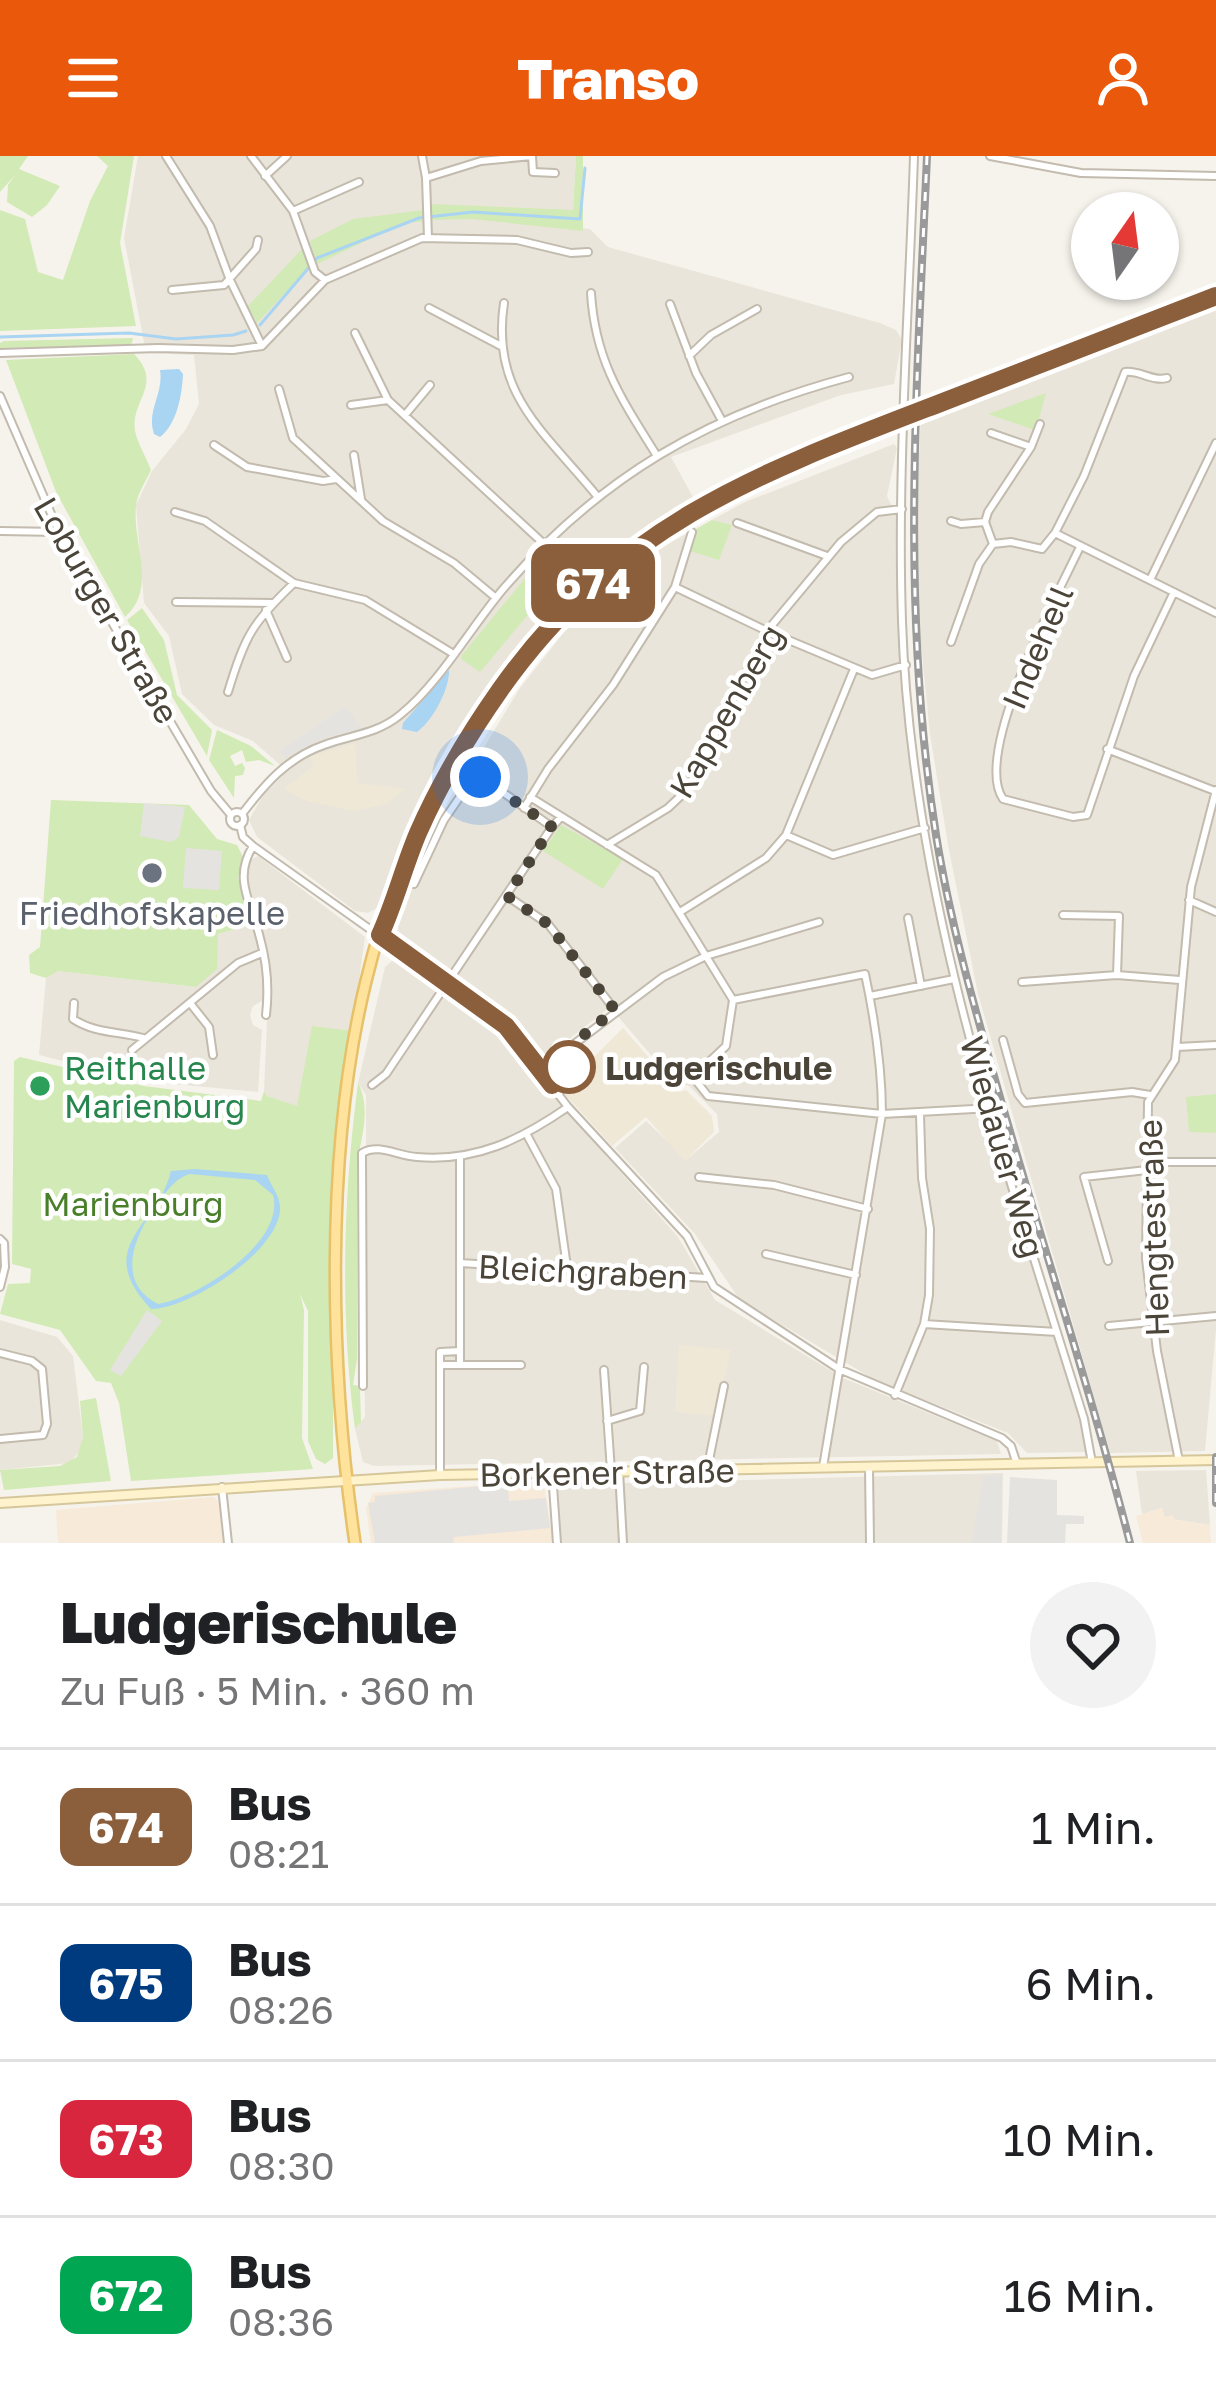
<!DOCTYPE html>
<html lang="de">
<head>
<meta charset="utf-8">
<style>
	:root { --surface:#fff; --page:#f2f2f2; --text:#202124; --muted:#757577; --line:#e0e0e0; --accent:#ea580c }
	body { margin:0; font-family:"Golos Text",sans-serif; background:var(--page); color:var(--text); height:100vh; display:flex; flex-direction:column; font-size:45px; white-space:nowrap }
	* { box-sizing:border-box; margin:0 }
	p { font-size:39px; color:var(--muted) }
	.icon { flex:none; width:66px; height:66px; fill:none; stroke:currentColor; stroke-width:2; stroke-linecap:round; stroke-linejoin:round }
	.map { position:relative; height:1387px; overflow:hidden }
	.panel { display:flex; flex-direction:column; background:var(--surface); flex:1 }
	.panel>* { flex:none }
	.badge { padding:0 24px; border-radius:18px; font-size:42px; line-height:78px }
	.needle { width:78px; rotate:14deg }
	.controls { position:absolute; left:1071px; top:36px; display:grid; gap:24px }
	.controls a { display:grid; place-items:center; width:108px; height:108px; border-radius:50%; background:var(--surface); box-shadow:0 3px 9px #0004; font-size:60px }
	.you { position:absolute; width:60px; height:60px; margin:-30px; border:9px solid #fff; border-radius:50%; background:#1a73e8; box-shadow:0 0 0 18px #1a73e833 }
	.map>.badge { position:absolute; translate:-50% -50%; box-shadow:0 0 0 6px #fff }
	.round { display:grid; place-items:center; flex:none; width:126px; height:126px; border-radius:63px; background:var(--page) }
	.summary { display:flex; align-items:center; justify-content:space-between; height:204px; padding:0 60px }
	h1 { font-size:57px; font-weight:800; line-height:90px }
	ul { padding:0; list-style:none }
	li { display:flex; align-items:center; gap:36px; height:156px; padding:0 60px; border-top:3px solid var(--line) }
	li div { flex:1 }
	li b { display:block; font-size:45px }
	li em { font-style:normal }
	li .badge { min-width:132px; font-weight:700; text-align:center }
	header { display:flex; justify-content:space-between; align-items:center; height:156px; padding:0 60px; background:var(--accent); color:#fff; font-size:54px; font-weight:800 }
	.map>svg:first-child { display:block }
	.residential { fill:#eae5da }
	.commercial { fill:#f7ead8 }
	.education { fill:#efe8d6 }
	.green { fill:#d2eab5 }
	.parking { fill:#e5e3e0 }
	.water { fill:#a9d4f2; fill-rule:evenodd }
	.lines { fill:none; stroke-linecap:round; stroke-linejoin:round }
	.stream { stroke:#a9d4f2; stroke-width:3 }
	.street-casing { stroke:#c2bbae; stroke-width:10 }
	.secondary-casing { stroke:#d6c79b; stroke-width:12 }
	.primary-casing { stroke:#e6c16a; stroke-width:14 }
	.street { stroke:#fff; stroke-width:6 }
	.secondary { stroke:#fff3cd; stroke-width:8 }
	.primary { stroke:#ffe39c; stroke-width:9 }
	.rail-casing { stroke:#9a9a9a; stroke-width:8 }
	.rail { stroke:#fff; stroke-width:3; stroke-dasharray:9; stroke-linecap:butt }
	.primary-bridge-casing { stroke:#e6c16a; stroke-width:14; stroke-linecap:butt }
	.primary-bridge { stroke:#ffe39c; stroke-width:9 }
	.line-casing { stroke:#fff; stroke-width:27 }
	.line { stroke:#8b5e3c; stroke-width:18 }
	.walk { stroke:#4b4439; stroke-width:12; stroke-dasharray:0 21.6 }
	.worship-dot { fill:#6b7280; stroke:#fff; stroke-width:4.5 }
	.stop-dot { fill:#fff; stroke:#8b5e3c; stroke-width:6 }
	.leisure-dot { fill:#2e9e5b; stroke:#fff; stroke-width:4.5 }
	.labels { text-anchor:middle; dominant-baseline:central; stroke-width:9; stroke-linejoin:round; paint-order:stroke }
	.street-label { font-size:33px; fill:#4b4439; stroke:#fff }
	.worship-label { font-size:33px; fill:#5b616d; stroke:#fff }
	.leisure-label { font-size:33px; fill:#27864d; stroke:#fff; text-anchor:start }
	.stop-label { font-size:33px; font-weight:bold; fill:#4b4439; stroke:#fff; text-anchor:start }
	.park-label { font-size:33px; fill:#4a7f2a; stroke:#fff }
</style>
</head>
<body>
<header><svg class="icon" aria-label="menu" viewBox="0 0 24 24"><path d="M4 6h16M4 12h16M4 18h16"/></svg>Transo<svg class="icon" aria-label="person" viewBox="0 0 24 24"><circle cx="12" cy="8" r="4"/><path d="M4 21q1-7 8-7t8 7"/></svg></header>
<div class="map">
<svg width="1216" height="1387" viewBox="0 0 1216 1387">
	<rect width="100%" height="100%" fill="#f6f3ec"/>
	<path class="residential" d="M 138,0 L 576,0 L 572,71 L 590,73 L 608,91 L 880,167 L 896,174 L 902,184 L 894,228 L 841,239 L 671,301 L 694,343 L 636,381 L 538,473 L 460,583 L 405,685 L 377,752 L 368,757 L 355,755 L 257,681 L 249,664 L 264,638 L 287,615 L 253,585 L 214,569 L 182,538 L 169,480 L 144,447 L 136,349 L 152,315 L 186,273 L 199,248 L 194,199 L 146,197 L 124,82 Z
		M 1216,144 L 1216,1173 L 1205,1295 L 1110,1297 L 978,838 L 948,689 L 930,578 L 918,459 L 915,382 L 921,258 Z
		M 894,288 L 897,292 L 887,340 L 898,364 L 900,466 L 923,679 L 938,766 L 952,829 L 1082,1266 L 1086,1296 L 1027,1297 L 1008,1277 L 875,1224 L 740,1144 L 695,1078 L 615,992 L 646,965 L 687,1003 L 719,976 L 717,958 L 688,929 L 679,932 L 610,851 L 542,904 L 507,862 L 401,785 L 397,768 L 408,735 L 461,629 L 520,532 L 561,480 L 558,476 L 655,395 L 745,346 Z
		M 258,700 L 365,781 L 352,875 L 297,951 L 267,940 L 264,935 L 269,816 L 262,774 L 246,724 L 250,704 Z
		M 253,768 L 264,815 L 264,844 L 253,850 L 250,859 L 253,869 L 262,874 L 258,936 L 142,925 L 39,899 L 46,822 L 57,815 L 196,831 L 218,778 Z
		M 402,803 L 495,867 L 562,950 L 678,1081 L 715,1144 L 843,1222 L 997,1285 L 1001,1298 L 374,1310 L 363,1306 L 355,1273 L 365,1261 L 362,1002 L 366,993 L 366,939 L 358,927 L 385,811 L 393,804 Z
		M 0,1164 L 57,1181 L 73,1200 L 83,1281 L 82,1292 L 70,1307 L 0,1314 Z
		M 1206,1314 L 1210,1369 L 1165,1362 L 1162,1352 L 1142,1358 L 1136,1315 Z
		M 1003,1317 L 1002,1387 L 561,1387 L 555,1325 L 629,1327 Z"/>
	<path class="commercial" d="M 543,1325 L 554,1387 L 371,1387 L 366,1352 L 373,1337 Z
		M 213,1341 L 219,1346 L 224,1387 L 58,1387 L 56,1354 Z
		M 1162,1352 L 1165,1361 L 1173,1359 L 1175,1364 L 1210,1369 L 1211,1387 L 1143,1387 L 1136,1360 Z"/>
	<path class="education" d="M 355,587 L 357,627 L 405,633 L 386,648 L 354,655 L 307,645 L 283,633 L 314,610 L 309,601 Z
		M 623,872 L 679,936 L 686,934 L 712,960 L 714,976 L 685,1005 L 646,961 L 612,990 L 561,934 Z
		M 679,1189 L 731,1194 L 715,1260 L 675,1256 Z"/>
	<path class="green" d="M 0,0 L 28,0 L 19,13 L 60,30 L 47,49 L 32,61 L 7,46 L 8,29 L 15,19 L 0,36 Z
		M 97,0 L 134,0 L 120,87 L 136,170 L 0,175 L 0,54 L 25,63 L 38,116 L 63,124 L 90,45 L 108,10 Z
		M 576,0 L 583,0 L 583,75 L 472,63 L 429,64 L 430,48 L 573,54 Z
		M 423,54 L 422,66 L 406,66 L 317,108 L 310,85 L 353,63 Z
		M 304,91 L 310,110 L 257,167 L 248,150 Z
		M 133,182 L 131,190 L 0,192 L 0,187 L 4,185 Z
		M 134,198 C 164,229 130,244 135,275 C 138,288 146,301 151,314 C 146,325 137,338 136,350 C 132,387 158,432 125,461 L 56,336 L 6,204 Z
		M 1046,237 L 1037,270 L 1032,273 L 988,258 Z
		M 712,364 L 732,369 L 719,404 L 690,395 L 695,374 Z
		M 535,410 L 542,442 L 480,516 L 461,503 L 462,499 Z
		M 142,452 L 164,484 L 177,539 L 212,574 L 207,600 L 127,464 Z
		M 217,574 L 251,590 L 275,610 L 259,604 L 246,606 L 242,594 L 230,600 L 235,610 L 242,607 L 245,612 L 243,619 L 235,620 L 234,642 L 209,604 Z
		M 51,644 L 189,649 L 217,683 L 237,689 L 243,701 L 238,722 L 253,768 L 218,778 L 217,813 L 196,831 L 58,815 L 46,822 L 30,817 L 29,799 L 40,791 Z
		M 561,669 L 623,703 L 603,733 L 543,695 Z
		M 312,870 L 352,875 L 333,1073 L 333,1302 L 325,1308 L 316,1303 L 308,1285 L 308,1155 L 300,1138 L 304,1154 L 302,1282 L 313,1313 L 131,1325 L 119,1247 L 111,1227 L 96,1225 L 60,1174 L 0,1158 L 8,1128 L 30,1127 L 31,1113 L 12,1108 L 14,905 L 20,901 L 144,930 L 261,945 L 264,935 L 267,940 L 297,950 Z
		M 358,927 C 371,952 362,980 357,1006 L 357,1203 L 353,1229 L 360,1230 L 361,1266 L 355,1273 C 340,1159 343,1041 358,927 Z
		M 1216,938 L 1216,977 L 1189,976 L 1186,941 Z
		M 96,1242 L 111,1325 L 4,1334 L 0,1314 L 60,1310 L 77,1301 L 83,1281 L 80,1245 Z"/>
	<path class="parking" d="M 345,550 L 362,573 L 327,581 L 285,602 L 280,594 Z
		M 144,647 L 185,651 L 179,681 L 171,686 L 140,680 Z
		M 186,692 L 222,695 L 219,734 L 183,732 Z
		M 147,1154 L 162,1165 L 121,1220 L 110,1214 Z
		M 1002,1319 L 1001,1387 L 972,1387 L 983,1320 Z
		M 1010,1321 L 1057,1324 L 1057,1359 L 1084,1360 L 1084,1368 L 1066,1368 L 1065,1387 L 1007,1387 Z
		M 492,1329 L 493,1333 L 508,1332 L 509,1345 L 546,1342 L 550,1372 L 454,1381 L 453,1387 L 375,1387 L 368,1347 L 375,1346 L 375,1340 Z"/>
	<path class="water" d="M 179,213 L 183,218 C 182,239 177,268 160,281 L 154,278 C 146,254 164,238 160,214 Z
		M 449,514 C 450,531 434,564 417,576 L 402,573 L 403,567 Z
		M 195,1013 L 267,1019 C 271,1030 281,1041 280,1054 C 278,1096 189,1153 151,1153 C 91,1089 158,1071 171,1015 ZM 190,1018 L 255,1024 L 273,1039 C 286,1086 198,1142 158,1148 C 116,1127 133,1081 156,1050 C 166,1037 173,1023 190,1018 Z"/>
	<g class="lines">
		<path class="stream" d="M 260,169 L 317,102 L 419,62 L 473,56 L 580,63 L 585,12
			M 0,181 L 129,177 L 176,183 L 233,179 L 246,175"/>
		<g class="street-casing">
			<path id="street" d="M 166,0 L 210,70 L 230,124 L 262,190
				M 251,0 L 293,55 L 315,116 L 325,124
				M 422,0 L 426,22
				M 914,0 C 909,154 897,311 902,465 C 911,738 1004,1004 1084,1263 L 1092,1307
				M 990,0 L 1081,17 L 1216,20
				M 265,20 L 287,0
				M 293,55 L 359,26
				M 428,82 L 426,22 L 481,5 L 532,0 L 533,16 L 555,17
				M 172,134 L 224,129 L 256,93 L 258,84
				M 591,137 C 595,205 622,244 657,300
				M 504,147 C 490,238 545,276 597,340
				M 670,148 L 696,217 L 721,263
				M 429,152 L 501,190
				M 355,177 L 388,244 L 544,388
				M 0,197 L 158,192 L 233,194 L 262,190 L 325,124 L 422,82 L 517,84 L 571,97 L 588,96
				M 689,200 L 711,179 L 757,153
				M 279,233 L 293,282 L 383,365 L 454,407 L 496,442
				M 0,240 L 59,376 L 211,635 L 231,659
				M 351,249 L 388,244
				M 405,259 L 430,229
				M 991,277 L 1031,291 L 988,356 L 985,366 L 993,388
				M 214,289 L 247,311 L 323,325 L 336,323
				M 1031,291 L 1040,268
				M 354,299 L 361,343
				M 175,356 L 205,365 L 294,427 L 365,444 L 452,497
				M 951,365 L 961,368 L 985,366
				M 737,367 L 827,400
				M 0,375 L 59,376
				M 1055,377 L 1084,320 L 1125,216 C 1140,214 1152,226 1167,222
				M 1080,391 C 1058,437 972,598 1003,643 L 1073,661 L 1087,659 L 1134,520 L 1174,436
				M 1150,424 L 1216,287
				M 675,431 L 767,475 L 872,519 L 906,509
				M 176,446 L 273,447
				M 266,454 L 287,502
				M 951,486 L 979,408 L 993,388 L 1011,386 L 1042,393 L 1055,377 L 1216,457
				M 228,536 C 245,480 252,467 294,427
				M 1107,593 L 1215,635
				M 530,641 L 656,719 L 733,844
				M 524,652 L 548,613 L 613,529 L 675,431 L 692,376
				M230 663a7 7 0 1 1 14 0a7 7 0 1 1-14 0Z
				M 242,658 C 265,628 287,602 324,589 C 351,579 377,578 400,559 C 439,528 471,471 504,432 C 600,321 707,259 849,221
				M 240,669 L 243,681 L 253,690 L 506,870 L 568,951 L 687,1080 L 714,1131 L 839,1213 L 1002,1282 L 1011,1290 L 1017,1308
				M 786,679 L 833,699 L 925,672
				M 607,689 L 668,652 L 687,634 L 767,475 L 841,386 L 877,356 L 902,353
				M 253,690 C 232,723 252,748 260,782 C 267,807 269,833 266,859
				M 414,728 L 444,664 L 472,623 L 484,623 L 552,671 L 561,661
				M 507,740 L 548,768 L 615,854
				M 1189,744 L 1216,756
				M 680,756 L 766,702 L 786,679 L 854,513
				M 1063,759 L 1119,760 L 1117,819
				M 908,762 L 921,830
				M 1022,826 L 1117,819 L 1180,824
				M 870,840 L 954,823
				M 733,844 L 865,818 C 875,865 882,910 882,958 L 823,1311
				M 733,844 L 726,890 L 693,921 L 708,940 L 882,958 L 992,952
				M 74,847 L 73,863 C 96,878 118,875 143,882
				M 190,847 L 209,871 L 213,899
				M 1003,884 L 1018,938 L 1025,947 L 1132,936 L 1150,939
				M 1177,891 L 1216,889
				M 132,894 L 238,807 L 262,797
				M 541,913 L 663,821 L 706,800 L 819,766
				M 372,929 L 386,918 L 552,671
				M 527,979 L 556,1033 L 567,1111
				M 1148,1006 L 1216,1006
				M 699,1021 L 774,1029 L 868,1053
				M 0,1083 L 4,1087 L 5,1111 L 0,1131
				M 766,1098 L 856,1119
				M 1108,1105 L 1084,1021 L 1147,1014
				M 460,1107 L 707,1122
				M 924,1168 L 1057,1176
				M 1109,1170 L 1216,1160
				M 0,1197 L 32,1205 L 42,1213 L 47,1268 L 43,1279 L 0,1283
				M 441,1209 L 460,1209 L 460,1195
				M 460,1209 L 521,1209
				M 604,1214 L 611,1315
				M 363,1230 L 362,997 C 379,987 397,1000 417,1001 C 476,1006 520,984 568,951
				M 895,1239 L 924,1168 L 929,1139 L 930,1073 L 922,1022 L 920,959
				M 607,1265 L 640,1255 L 644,1211
				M 1179,1305 L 1157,1195 L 1146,1103 L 1148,946 L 1175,904 L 1191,731 L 1216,634
				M 869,1311 L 870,1387
				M 707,1314 L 724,1230
				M 619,1315 L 623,1387
				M 552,1316 L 557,1387
				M 440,1319 L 440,1196 L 460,1195 L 460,1000
				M 222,1331 L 228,1387"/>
		</g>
		<g class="secondary-casing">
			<path id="secondary" d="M 0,1347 L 440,1319 L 1216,1304"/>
		</g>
		<g class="primary-casing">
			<path id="primary" d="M 957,241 L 1216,140
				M 355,1387 C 330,1214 324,996 366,825 C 405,662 508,486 643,386 C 709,336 786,307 863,277"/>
		</g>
		<use href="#street" class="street"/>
		<use href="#secondary" class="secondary"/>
		<use href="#primary" class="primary"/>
		<g class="rail-casing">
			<path id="rail" d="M 927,0 C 917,227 900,453 936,679 C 950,766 974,850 998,934 C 1041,1085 1091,1235 1130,1387
				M 1216,1301 L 1216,1347"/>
		</g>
		<use href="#rail" class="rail"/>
		<g class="primary-bridge-casing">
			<path id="primary-bridge" d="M 863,277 L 957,241"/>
		</g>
		<use href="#primary-bridge" class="primary-bridge"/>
	</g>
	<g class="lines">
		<g class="line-casing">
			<path id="line" d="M 564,895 L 569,910 L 552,929 L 506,870 L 380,779 C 395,746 404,710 418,677 C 440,627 469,578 500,534 C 618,367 761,316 943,246 C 1034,211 1125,176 1216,140"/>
		</g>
		<use href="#line" class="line"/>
		<path class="walk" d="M 480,621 L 552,671 L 507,740 L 548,768 L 615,854 L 564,895 L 569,911"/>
	</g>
	<circle class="worship-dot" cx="152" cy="717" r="12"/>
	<circle class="stop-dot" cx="569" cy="911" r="24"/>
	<circle class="leisure-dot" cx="40" cy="930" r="12"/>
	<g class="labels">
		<g class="street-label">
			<text transform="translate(107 454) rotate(60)">Loburger Straße</text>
			<text transform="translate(1037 491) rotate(-67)">Indehell</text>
			<text transform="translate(726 555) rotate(-60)">Kappenberg</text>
			<text transform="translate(1003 991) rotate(74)">Wiedauer Weg</text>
			<text transform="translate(1153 1072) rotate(-92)">Hengtestraße</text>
			<text transform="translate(583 1115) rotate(3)">Bleichgraben</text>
			<text transform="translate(607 1316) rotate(-1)">Borkener Straße</text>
		</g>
		<g class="worship-label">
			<text x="152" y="756">Friedhofskapelle</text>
		</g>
		<g class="leisure-label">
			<text x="64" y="911">Reithalle<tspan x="64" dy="38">Marienburg</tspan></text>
		</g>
		<g class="stop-label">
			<text x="605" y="911">Ludgerischule</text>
		</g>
		<g class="park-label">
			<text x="133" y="1047">Marienburg</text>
		</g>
	</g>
</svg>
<div class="controls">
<a><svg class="needle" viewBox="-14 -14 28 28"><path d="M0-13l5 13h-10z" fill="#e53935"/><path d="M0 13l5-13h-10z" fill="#757577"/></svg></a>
</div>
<div class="you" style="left:480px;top:621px"></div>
<b class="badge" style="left:593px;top:427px;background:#8b5e3c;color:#fff">674</b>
</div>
<section class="panel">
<div class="summary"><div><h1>Ludgerischule</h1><p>Zu Fuß · 5 Min. · 360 m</p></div><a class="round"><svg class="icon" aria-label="heart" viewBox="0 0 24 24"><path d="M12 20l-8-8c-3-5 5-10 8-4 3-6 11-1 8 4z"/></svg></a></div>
<ul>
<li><span class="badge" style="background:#8b5e3c;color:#fff">674</span><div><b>Bus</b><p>08:21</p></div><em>1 Min.</em></li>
<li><span class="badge" style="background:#003b80;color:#fff">675</span><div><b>Bus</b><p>08:26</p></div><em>6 Min.</em></li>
<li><span class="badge" style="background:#d7263d;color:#fff">673</span><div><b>Bus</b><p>08:30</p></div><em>10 Min.</em></li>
<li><span class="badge" style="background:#00a651;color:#fff">672</span><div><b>Bus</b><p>08:36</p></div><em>16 Min.</em></li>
</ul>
</section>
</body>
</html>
